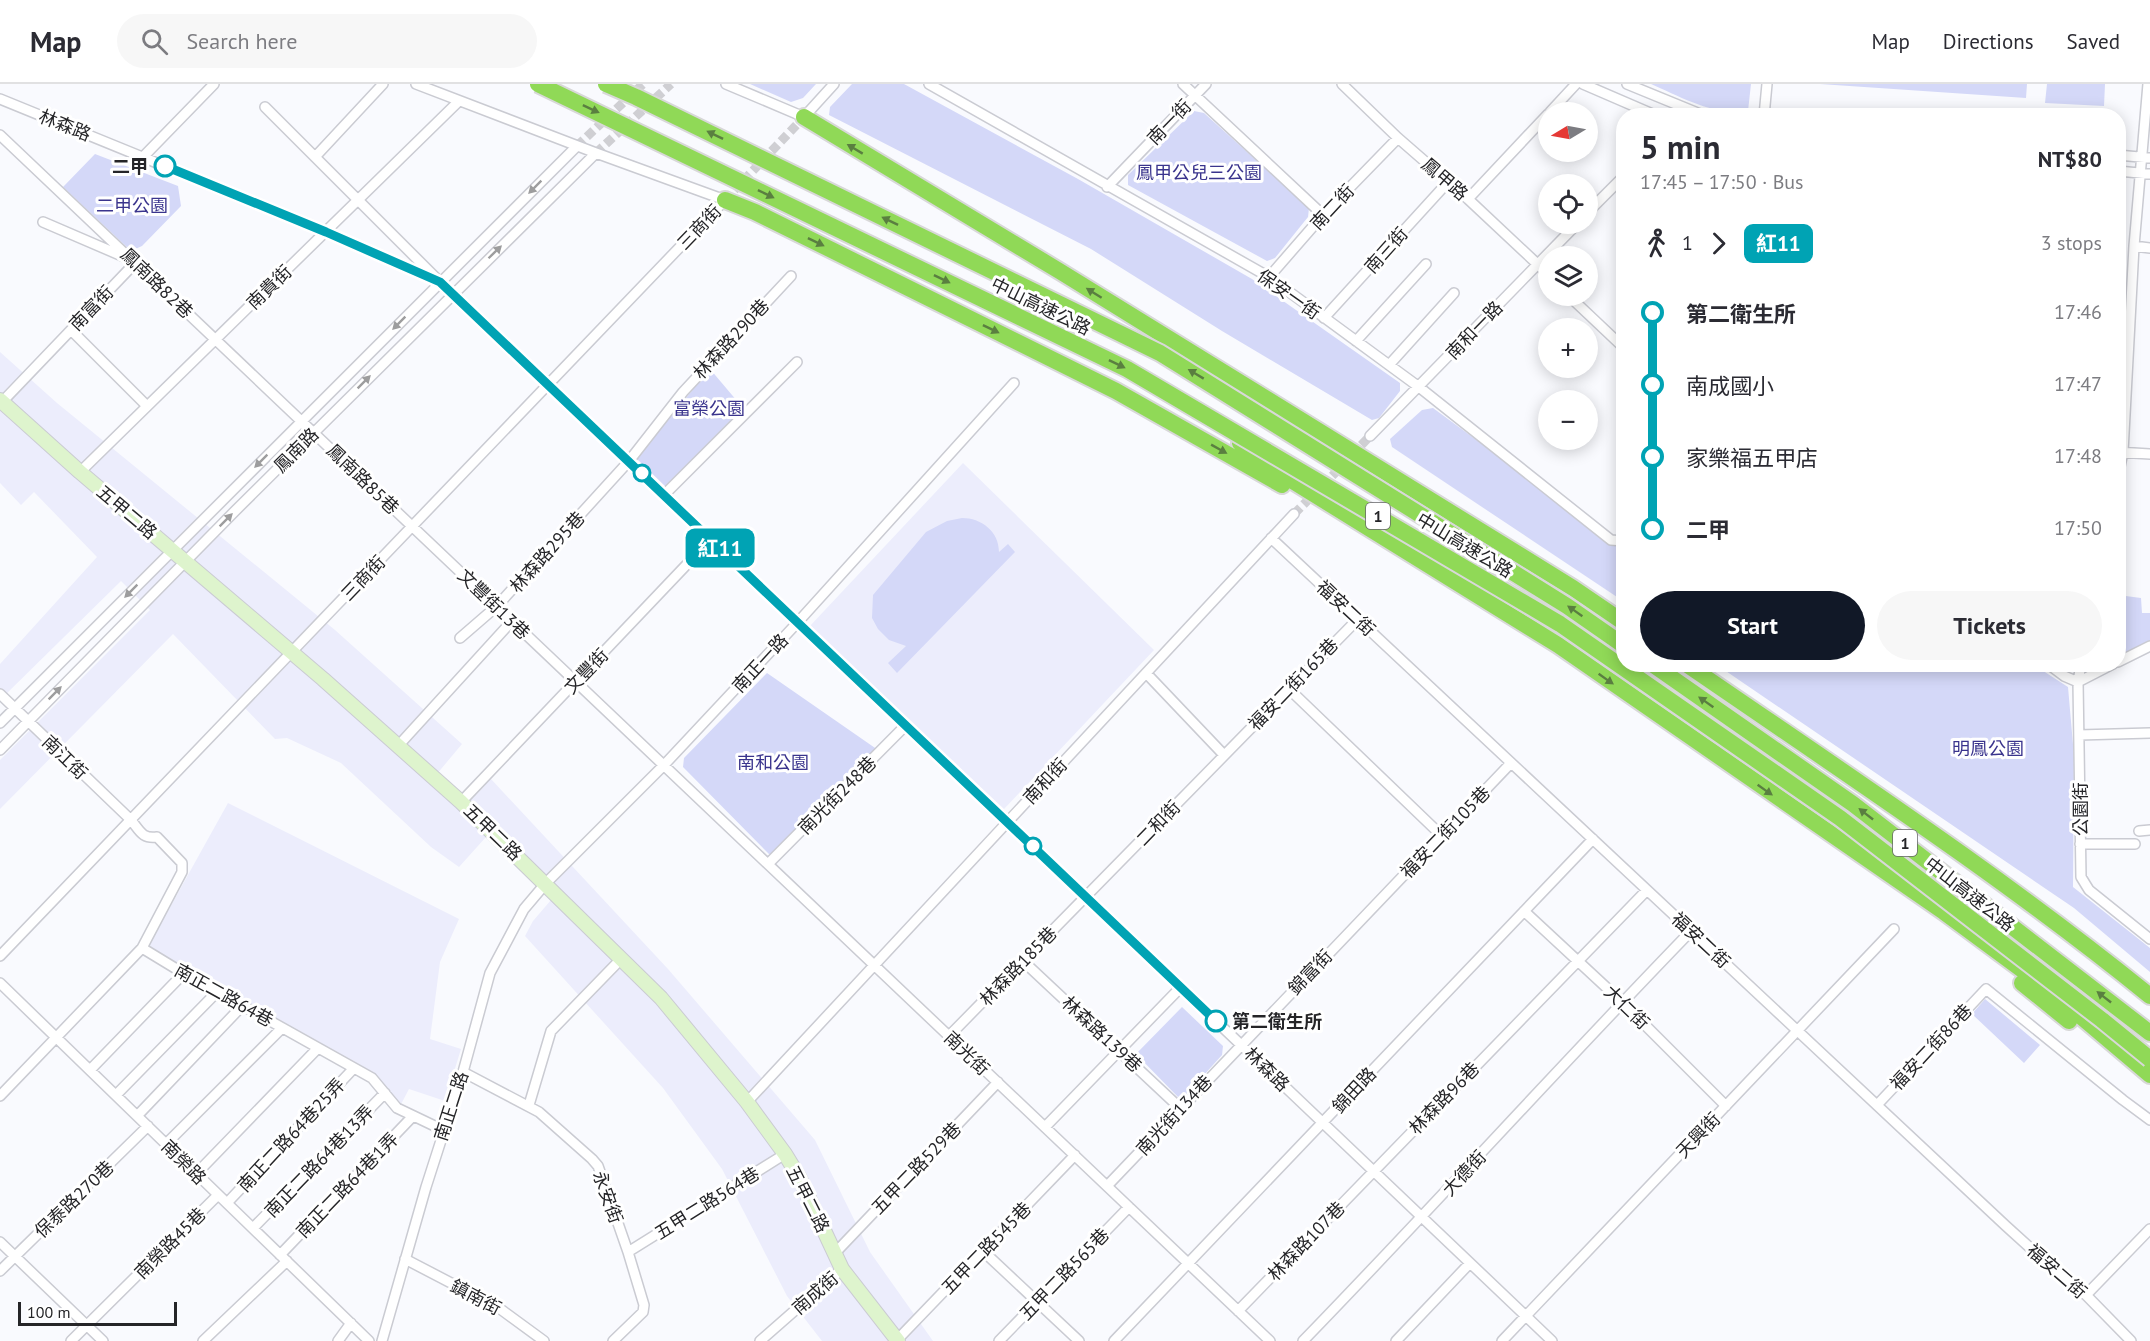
<!DOCTYPE html>
<html lang="en">
<head>
<meta charset="utf-8">
<style>
	:root { --surface:#fff; --page:#f7f7f7; --text:#2b2b33; --muted:#7c7c81; --line:#e1e1e2; --accent:#111827 }
	body { margin:0; font-family:"PT Sans","Noto Sans TC",sans-serif; background:var(--page); color:var(--text); height:100vh; display:flex; flex-direction:column; font-size:22px; white-space:nowrap }
	* { box-sizing:border-box; margin:0 }
	p { font-size:20px; color:var(--muted) }
	.icon { flex:none; width:33px; height:33px; fill:none; stroke:currentColor; stroke-width:2; stroke-linecap:round; stroke-linejoin:round }
	.map { position:relative; flex:1; overflow:hidden }
	.sheet { position:absolute; left:1616px; top:24px; width:510px; height:564px; display:flex; flex-direction:column; background:var(--surface); border-radius:24px; box-shadow:0 3px 15px #0003 }
	.sheet>* { flex:none }
	.badge { padding:0 12px; border-radius:9px; font-size:21px; line-height:39px }
	.needle { width:39px; rotate:260deg }
	.buttons { position:absolute; left:1538px; top:18px; display:grid; gap:12px }
	.buttons a { display:grid; place-items:center; width:60px; height:60px; border-radius:50%; background:var(--surface); box-shadow:0 3px 15px #0003; font-size:30px }
	.scale { position:absolute; left:18px; bottom:15px; width:159px; box-sizing:border-box; padding-left:6px; border:3px solid #252528; border-top:0; font-size:16px; line-height:21px; white-space:nowrap; color:#252528; -webkit-text-stroke:4px #fff; paint-order:stroke }
	.map>.badge { position:absolute; translate:-50% -50%; box-shadow:0 0 0 3px #fff }
	.legs { display:flex; align-items:center; gap:9px; height:66px; padding:0 24px; font-size:20px }
	.legs p { margin-inline-start:auto }
	.head { display:flex; align-items:center; justify-content:space-between; height:102px; padding:0 24px }
	h1 { font-size:33px; font-weight:800; line-height:45px }
	.primary-button { display:flex; gap:12px; margin-top:auto; padding:12px 24px }
	.primary-button a { flex:1; height:69px; border-radius:36px; background:var(--accent); color:#fff; font-size:24px; font-weight:800; line-height:69px; text-align:center }
	.primary-button a+a { background:var(--page); color:var(--text) }
	ul { padding:0 24px; list-style:none }
	li { display:flex; align-items:center; gap:21px; height:72px; font-size:22px }
	li i { display:grid; place-items:center; width:9px; height:100%; margin:0 8px; background:currentColor }
	li i::after { content:''; width:15px; height:15px; margin:-8px; border:4px solid; border-radius:50%; background:var(--surface) }
	li p { margin-inline-start:auto }
	li:first-child i { background:linear-gradient(#0000 50%,currentColor 0) }
	li:last-child i { background:linear-gradient(currentColor 50%,#0000 0) }
	header { display:flex; align-items:center; gap:36px; box-sizing:border-box; height:84px; padding:0 30px; background:var(--surface); border-bottom:2px solid var(--line) }
	header strong { font-size:28px }
	nav { display:flex; gap:33px; margin-inline-start:auto; font-size:21px }
	.search { width:420px; height:54px; background:var(--page); display:flex; align-items:center; gap:15px; box-sizing:border-box; padding:0 21px; border-radius:33px; color:var(--muted); font-size:22px }
	.map>svg:first-child { display:block }
	.built { fill:#ecedfc }
	.green { fill:#d4d8f8 }
	.lines { fill:none; stroke-linecap:round; stroke-linejoin:round }
	.minor-tunnel { stroke:#cfcfd3; stroke-width:9; stroke-dasharray:9 4.5; stroke-linecap:butt }
	.minor-casing { stroke:#cacbd2; stroke-width:12 }
	.secondary-casing { stroke:#cacbd2; stroke-width:16 }
	.motorway-casing { stroke:#d8d8d8; stroke-width:20 }
	.minor { stroke:#fff; stroke-width:9 }
	.secondary { stroke:#def4cd; stroke-width:14 }
	.motorway { stroke:#90d957; stroke-width:16 }
	.motorway-bridge-casing { stroke:#d8d8d8; stroke-width:20; stroke-linecap:butt }
	.motorway-bridge { stroke:#90d957; stroke-width:16 }
	.oneway { fill:#5a7f40 }
	.oneway2 { fill:#9d9d9e }
	.line-1-casing { stroke:#fff; stroke-width:14 }
	.line-1 { stroke:#00a3b4; stroke-width:9 }
	.stop-1-dot { fill:#fff; stroke:#00a3b4; stroke-width:3 }
	.labels { text-anchor:middle; dominant-baseline:central; stroke-width:6; stroke-linejoin:round; paint-order:stroke }
	.shield { fill:#fff; stroke:#666668; stroke-width:1.5 }
	.shield-label { font-size:16px; font-weight:bold; fill:#252528 }
	.street-label { font-size:18px; fill:#252528; stroke:#fff }
	.stop-label { font-size:18px; font-weight:bold; fill:#252528; stroke:#fff; text-anchor:end }
	.park-label { font-size:18px; fill:#3a348d; stroke:#fff }
</style>
</head>
<body>
<header>
<strong>Map</strong>
<div class="search"><svg class="icon" aria-label="search" viewBox="0 0 24 24"><circle cx="10" cy="10" r="6"/><path d="M15 15l6 6"/></svg>Search here</div>
<nav><a>Map</a><a>Directions</a><a>Saved</a></nav>
</header>
<div class="map">
<svg width="2150" height="1257" viewBox="0 0 2150 1257">
	<rect width="100%" height="100%" fill="#f9fafe"/>
	<path class="built" d="M 0,268 L 57,319 L 335,546 L 462,660 L 431,697 L 461,727 L 491,695 L 668,885 L 815,1056 L 870,1168 L 933,1257 L 822,1257 L 787,1212 L 722,1085 L 663,1004 L 525,852 L 533,837 L 551,816 L 486,753 L 459,783 L 431,763 L 341,679 L 287,654 L 275,655 L 173,550 L 0,725 L 0,676 L 150,526 L 121,497 L 0,616 L 0,580 L 97,473 L 34,408 L 21,421 L 0,399 Z
		M 963,379 L 1154,566 L 1004,725 L 809,543 Z
		M 228,719 L 459,835 L 440,878 L 430,955 L 461,965 L 445,1017 L 409,1005 L 399,1024 L 375,999 L 144,870 Z"/>
	<path class="green" d="M 750,0 L 816,0 L 803,14 L 791,18 Z
		M 852,0 L 904,0 L 1078,95 L 1252,195 L 1400,299 L 1400,307 L 1379,334 L 1372,336 L 1222,247 L 1091,165 L 829,31 L 830,23 Z
		M 1651,0 L 1751,0 L 1748,27 C 1716,33 1681,13 1651,0 Z
		M 1820,0 L 2027,0 L 2026,14 Z
		M 2047,0 L 2105,0 L 2104,22 L 2045,19 Z
		M 1194,27 L 1204,29 L 1309,124 L 1308,133 L 1275,174 L 1267,177 L 1128,101 L 1128,91 Z
		M 95,70 L 178,102 L 181,122 L 142,162 L 131,167 L 63,103 Z
		M 710,285 L 743,324 L 666,403 L 636,374 Z
		M 1433,324 L 1623,464 L 1623,517 L 1392,363 L 1390,355 L 1422,326 Z
		M 962,434 C 981,434 999,447 999,468 L 1008,460 L 1015,468 L 897,589 L 888,579 L 906,562 L 889,556 L 878,545 L 872,534 L 873,511 L 926,448 L 947,437 Z
		M 2118,511 L 2141,514 L 2142,529 L 2150,529 L 2150,556 L 2118,573 Z
		M 1717,581 L 2034,581 L 2068,603 L 2074,672 L 2073,803 L 2150,864 L 2150,888 L 2074,824 Z
		M 767,589 L 878,666 L 776,770 L 769,770 L 683,683 L 684,674 Z
		M 1985,915 L 2040,961 L 2024,979 L 1972,930 Z
		M 1182,923 L 1223,962 L 1222,971 L 1185,1012 L 1178,1013 L 1136,970 Z"/>
	<g class="lines">
		<path class="minor-tunnel" d="M 577,62 L 643,0
			M 596,69 L 671,0
			M 725,116 L 804,33
			M 1352,371 L 1370,352
			M 1294,430 L 1343,381"/>
		<g class="minor-casing">
			<path id="minor" d="M 726,0 L 804,33 L 834,0
				M 929,0 L 1269,193 L 1419,303 L 1611,456 L 1623,457
				M 1183,0 L 1323,131
				M 1342,0 L 1398,54 L 1468,115 L 1548,190
				M 1583,0 L 1657,32
				M 1627,0 L 1705,32
				M 0,15 L 326,148 L 440,198 L 1552,1257
				M 265,23 L 436,194
				M 1550,28 L 1576,0
				M 1764,32 L 1767,0
				M 0,51 L 1270,1257
				M 2118,71 L 2150,74
				M 143,73 L 214,0
				M 315,73 L 383,0
				M 2118,87 L 2150,90
				M 1107,103 L 1206,0
				M 1468,115 L 1548,30
				M 1587,129 L 1623,93
				M 2134,162 L 2150,164
				M 1269,193 L 1323,131 L 1398,54
				M 1569,212 L 1623,263
				M 1324,234 L 1448,98
				M 71,246 L 147,322
				M 1356,257 L 1426,180
				M 1389,281 L 1454,209
				M 2,318 L 136,178 L 43,138
				M 1370,352 L 1577,140
				M 2118,368 L 2150,370
				M 80,388 L 459,17
				M 2118,392 L 2123,368 L 2134,162 L 2148,0
				M 664,411 L 797,278
				M 1271,454 L 2006,1142 L 2071,1201 L 2086,1211 L 2131,1257
				M 460,554 L 497,522 L 629,377 L 683,308 L 791,192
				M 2118,578 L 2150,562
				M 2048,580 L 2064,592 L 2078,598 L 2081,793 L 2089,806 L 2150,855
				M 1146,589 L 1224,671
				M 2078,598 L 2113,580
				M 2078,598 L 2081,580
				M 1289,605 L 1441,751
				M 0,610 L 131,736 C 140,747 142,755 157,753 L 182,779 L 182,788 L 142,864 L 216,909 L 238,919 L 372,994 L 397,1024 L 443,1046
				M 0,639 L 577,62
				M 2079,651 L 2150,649
				M 398,662 L 512,537
				M 0,666 L 234,428 L 596,69
				M 461,718 L 711,455
				M 2139,747 L 2150,746
				M 2080,760 L 2135,760
				M 768,780 L 906,641
				M 1524,827 L 1622,918 L 1726,1022
				M 0,872 L 725,116 L 596,69 L 416,0
				M 1023,877 L 1180,1024
				M 0,899 L 369,1257
				M 949,952 L 1358,535
				M 90,986 L 183,890
				M 463,988 L 539,1028 L 592,1075 L 598,1082 L 628,1168 L 644,1221 L 643,1228 L 613,1257
				M 116,1011 L 216,909
				M 0,1012 L 142,864
				M 747,1018 L 1294,430
				M 529,1021 L 551,947 L 621,875
				M 1877,1021 L 1986,905 L 2123,1016 L 2150,1036
				M 137,1032 L 243,921
				M 1045,1043 L 1181,903
				M 166,1060 L 282,944
				M 196,1090 L 318,964
				M 1107,1102 L 1511,679
				M 227,1119 L 354,984
				M 253,1144 L 385,1009
				M 0,1158 L 103,1257
				M 983,1167 L 1079,1257
				M 628,1168 L 785,1070
				M 835,1169 L 998,998
				M 280,1171 L 413,1032
				M 405,1175 L 499,1224 L 544,1257
				M 0,1187 L 148,1042
				M 2086,1211 L 2150,1145
				M 1238,1227 L 1647,806
				M 897,1256 L 1075,1071
				M 71,1257 L 218,1111
				M 203,1257 L 287,1177
				M 338,1257 L 351,1239
				M 382,1257 L 426,1103 L 463,988 L 490,889 L 524,825 L 546,799 L 664,681 L 798,538 L 1014,299
				M 760,1257 L 842,1185
				M 999,1257 L 1129,1123
				M 1114,1257 L 1593,755
				M 1303,1257 C 1434,1122 1560,982 1691,847
				M 1396,1257 L 1470,1179
				M 1502,1257 L 1894,845"/>
		</g>
		<g class="secondary-casing">
			<path id="secondary" d="M 0,316 L 80,388 L 323,595 L 461,718 L 661,914 L 747,1018 L 785,1070 L 799,1093 L 842,1185 L 898,1257"/>
		</g>
		<g class="motorway-casing">
			<path id="motorway" d="M 804,33 L 1061,188 L 1573,504 L 1623,538
				M 725,116 L 755,128 L 1116,307 L 1282,401
				M 1240,359 L 1291,396 L 1558,561 L 1944,828 L 2052,908 L 2150,991
				M 1652,580 L 1853,720 L 2150,949
				M 1686,580 C 1843,688 2002,792 2150,912
				M 2022,899 L 2069,937"/>
		</g>
		<use href="#minor" class="minor"/>
		<use href="#secondary" class="secondary"/>
		<use href="#motorway" class="motorway"/>
		<g class="motorway-bridge-casing">
			<path id="motorway-bridge" d="M 538,0 L 1127,285 L 1560,540 L 1840,734 L 2102,936 L 2150,975
				M 606,0 L 636,13 L 1160,269 L 1567,522 L 1623,561"/>
		</g>
		<use href="#motorway-bridge" class="motorway-bridge"/>
	</g>
	<defs><path id="oneway-solid" d="M-6-.8H1V-3.2L6.5 0L1 3.2V.8H-6Z" transform="scale(1.5)"/></defs>
	<g class="oneway">
		<use href="#oneway-solid" transform="translate(591 25) rotate(25)"/>
		<use href="#oneway-solid" transform="translate(715 51) rotate(-154)"/>
		<use href="#oneway-solid" transform="translate(855 65) rotate(-149)"/>
		<use href="#oneway-solid" transform="translate(766 110) rotate(26)"/>
		<use href="#oneway-solid" transform="translate(890 137) rotate(-154)"/>
		<use href="#oneway-solid" transform="translate(816 158) rotate(26)"/>
		<use href="#oneway-solid" transform="translate(942 195) rotate(26)"/>
		<use href="#oneway-solid" transform="translate(1094 209) rotate(-148)"/>
		<use href="#oneway-solid" transform="translate(991 245) rotate(26)"/>
		<use href="#oneway-solid" transform="translate(1117 280) rotate(26)"/>
		<use href="#oneway-solid" transform="translate(1196 290) rotate(-149)"/>
		<use href="#oneway-solid" transform="translate(1219 365) rotate(29)"/>
		<use href="#oneway-solid" transform="translate(1575 527) rotate(-145)"/>
		<use href="#oneway-solid" transform="translate(1606 595) rotate(35)"/>
		<use href="#oneway-solid" transform="translate(1706 618) rotate(-145)"/>
		<use href="#oneway-solid" transform="translate(1765 706) rotate(35)"/>
		<use href="#oneway-solid" transform="translate(1866 730) rotate(-142)"/>
		<use href="#oneway-solid" transform="translate(2104 913) rotate(-142)"/>
	</g>
	<g class="oneway2">
		<use href="#oneway-solid" transform="translate(535 103) rotate(135)"/>
		<use href="#oneway-solid" transform="translate(495 168) rotate(-44)"/>
		<use href="#oneway-solid" transform="translate(399 239) rotate(135)"/>
		<use href="#oneway-solid" transform="translate(364 298) rotate(-45)"/>
		<use href="#oneway-solid" transform="translate(261 377) rotate(135)"/>
		<use href="#oneway-solid" transform="translate(226 436) rotate(-45)"/>
		<use href="#oneway-solid" transform="translate(131 507) rotate(135)"/>
		<use href="#oneway-solid" transform="translate(55 609) rotate(-45)"/>
	</g>
	<g class="lines">
		<g class="line-1-casing">
			<path id="line-1" d="M 165,82 L 326,148 L 440,198 L 1216,937"/>
		</g>
		<use href="#line-1" class="line-1"/>
	</g>
	<g class="stop-1-dot">
		<circle cx="165" cy="82" r="10"/>
		<circle cx="642" cy="389" r="8"/>
		<circle cx="1033" cy="762" r="8"/>
		<circle cx="1216" cy="937" r="10"/>
	</g>
	<g class="labels">
		<g class="shield">
			<rect x="1366" y="419" width="24" height="26" rx="4.5"/>
			<rect x="1893" y="746" width="24" height="26" rx="4.5"/>
		</g>
		<g class="shield-label">
			<text x="1378" y="432">1</text>
			<text x="1905" y="759">1</text>
		</g>
		<g class="street-label">
			<text transform="translate(1169 38) rotate(-46)">南一街</text>
			<text transform="translate(65 41) rotate(22)">林森路</text>
			<text transform="translate(1445 95) rotate(41)">鳳甲路</text>
			<text transform="translate(1332 123) rotate(-47)">南二街</text>
			<text transform="translate(699 143) rotate(-46)">三商街</text>
			<text transform="translate(1386 166) rotate(-48)">南三街</text>
			<text transform="translate(157 199) rotate(44)">鳳南路82巷</text>
			<text transform="translate(269 203) rotate(-44)">南貴街</text>
			<text transform="translate(1289 210) rotate(35)">保安一街</text>
			<text transform="translate(1041 222) rotate(26)">中山高速公路</text>
			<text transform="translate(91 224) rotate(-46)">南富街</text>
			<text transform="translate(1474 246) rotate(-46)">南和一路</text>
			<text transform="translate(731 255) rotate(-47)">林森路290巷</text>
			<text transform="translate(296 366) rotate(-45)">鳳南路</text>
			<text transform="translate(363 395) rotate(44)">鳳南路85巷</text>
			<text transform="translate(127 428) rotate(40)">五甲二路</text>
			<text transform="translate(1465 461) rotate(31)">中山高速公路</text>
			<text transform="translate(547 468) rotate(-48)">林森路295巷</text>
			<text transform="translate(363 494) rotate(-46)">三商街</text>
			<text transform="translate(494 520) rotate(44)">文豐街13巷</text>
			<text transform="translate(1346 524) rotate(43)">福安二街</text>
			<text transform="translate(760 579) rotate(-47)">南正一路</text>
			<text transform="translate(586 587) rotate(-46)">文豐街</text>
			<text transform="translate(1293 600) rotate(-46)">福安二街165巷</text>
			<text transform="translate(65 673) rotate(44)">南江街</text>
			<text transform="translate(1045 697) rotate(-47)">南和街</text>
			<text transform="translate(837 711) rotate(-45)">南光街248巷</text>
			<text transform="translate(2080 725) rotate(-90)">公園街</text>
			<text transform="translate(1158 739) rotate(-46)">二和街</text>
			<text transform="translate(493 748) rotate(44)">五甲二路</text>
			<text transform="translate(1445 748) rotate(-46)">福安二街105巷</text>
			<text transform="translate(1970 810) rotate(38)">中山高速公路</text>
			<text transform="translate(1701 856) rotate(43)">福安二街</text>
			<text transform="translate(1018 882) rotate(-46)">林森路185巷</text>
			<text transform="translate(1310 888) rotate(-46)">錦富街</text>
			<text transform="translate(224 911) rotate(29)">南正二路64巷</text>
			<text transform="translate(1627 923) rotate(44)">大仁街</text>
			<text transform="translate(1102 950) rotate(43)">林森路139巷</text>
			<text transform="translate(1931 963) rotate(-47)">福安二街86巷</text>
			<text transform="translate(967 969) rotate(44)">南光街</text>
			<text transform="translate(1267 985) rotate(44)">林森路</text>
			<text transform="translate(1354 1006) rotate(-47)">錦田路</text>
			<text transform="translate(1444 1014) rotate(-46)">林森路96巷</text>
			<text transform="translate(451 1022) rotate(-72)">南正二路</text>
			<text transform="translate(1174 1031) rotate(-47)">南光街134巷</text>
			<text transform="translate(291 1051) rotate(-47)">南正二路64巷25弄</text>
			<text transform="translate(1698 1051) rotate(-46)">天興街</text>
			<text transform="translate(319 1077) rotate(-46)">南正二路64巷13弄</text>
			<text transform="translate(184 1078) rotate(45)">南榮路</text>
			<text transform="translate(916 1084) rotate(-46)">五甲二路529巷</text>
			<text transform="translate(1464 1089) rotate(-47)">大德街</text>
			<text transform="translate(347 1101) rotate(-46)">南正二路64巷1弄</text>
			<text transform="translate(608 1113) rotate(70)">永安街</text>
			<text transform="translate(74 1115) rotate(-44)">保泰路270巷</text>
			<text transform="translate(808 1115) rotate(63)">五甲二路</text>
			<text transform="translate(707 1119) rotate(-32)">五甲二路564巷</text>
			<text transform="translate(1306 1157) rotate(-46)">林森路107巷</text>
			<text transform="translate(170 1159) rotate(-45)">南榮路45巷</text>
			<text transform="translate(986 1164) rotate(-46)">五甲二路545巷</text>
			<text transform="translate(2057 1187) rotate(41)">福安二街</text>
			<text transform="translate(1064 1190) rotate(-46)">五甲二路565巷</text>
			<text transform="translate(815 1209) rotate(-41)">南成街</text>
			<text transform="translate(476 1213) rotate(28)">鎮南街</text>
		</g>
		<g class="stop-label">
			<text x="148" y="82">二甲</text>
			<text x="1232" y="937" text-anchor="start">第二衛生所</text>
		</g>
		<g class="park-label">
			<text x="1199" y="88">鳳甲公兒三公園</text>
			<text x="132" y="121">二甲公園</text>
			<text x="709" y="324">富榮公園</text>
			<text x="1988" y="664">明鳳公園</text>
			<text x="773" y="678">南和公園</text>
		</g>
	</g>
</svg>
<div class="buttons">
<a><svg class="needle" viewBox="-14 -14 28 28"><path d="M0-13l5 13h-10z" fill="#e53935"/><path d="M0 13l5-13h-10z" fill="#7c7c81"/></svg></a>
<a><svg class="icon" aria-label="locate" viewBox="0 0 24 24"><circle cx="12" cy="12" r="6"/><path d="M12 2v4M12 18v4M2 12h4M18 12h4"/></svg></a>
<a><svg class="icon" aria-label="layers" viewBox="0 0 24 24"><path d="M12 4l9 5-9 5-9-5zM3 14l9 5 9-5"/></svg></a>
<a>+</a>
<a>−</a>
</div>
<div class="scale">100 m</div>
<b class="badge" style="left:720px;top:464px;background:#00a3b4;color:#fff">紅11</b>
<section class="sheet">
<div class="head"><div><h1>5 min</h1><p>17:45 – 17:50 · Bus</p></div><b>NT$80</b></div>
<div class="legs"><svg class="icon" aria-label="walk" viewBox="0 0 24 24"><circle cx="13" cy="4" r="2"/><path d="M13 8l-2 6 4 7M11 14l-3 7M7 12l3-4h3l4 4"/></svg>1<svg class="icon" aria-label="forward" viewBox="0 0 24 24"><path d="M9 5l7 7-7 7"/></svg><b class="badge" style="background:#00a3b4;color:#fff">紅11</b><p>3 stops</p></div>
<ul>
<li><i style="color:#00a3b4"></i><b>第二衛生所</b><p>17:46</p></li>
<li><i style="color:#00a3b4"></i><span>南成國小</span><p>17:47</p></li>
<li><i style="color:#00a3b4"></i><span>家樂福五甲店</span><p>17:48</p></li>
<li><i style="color:#00a3b4"></i><b>二甲</b><p>17:50</p></li>
</ul>
<div class="primary-button"><a>Start</a><a>Tickets</a></div>
</section>
</div>
</body>
</html>
